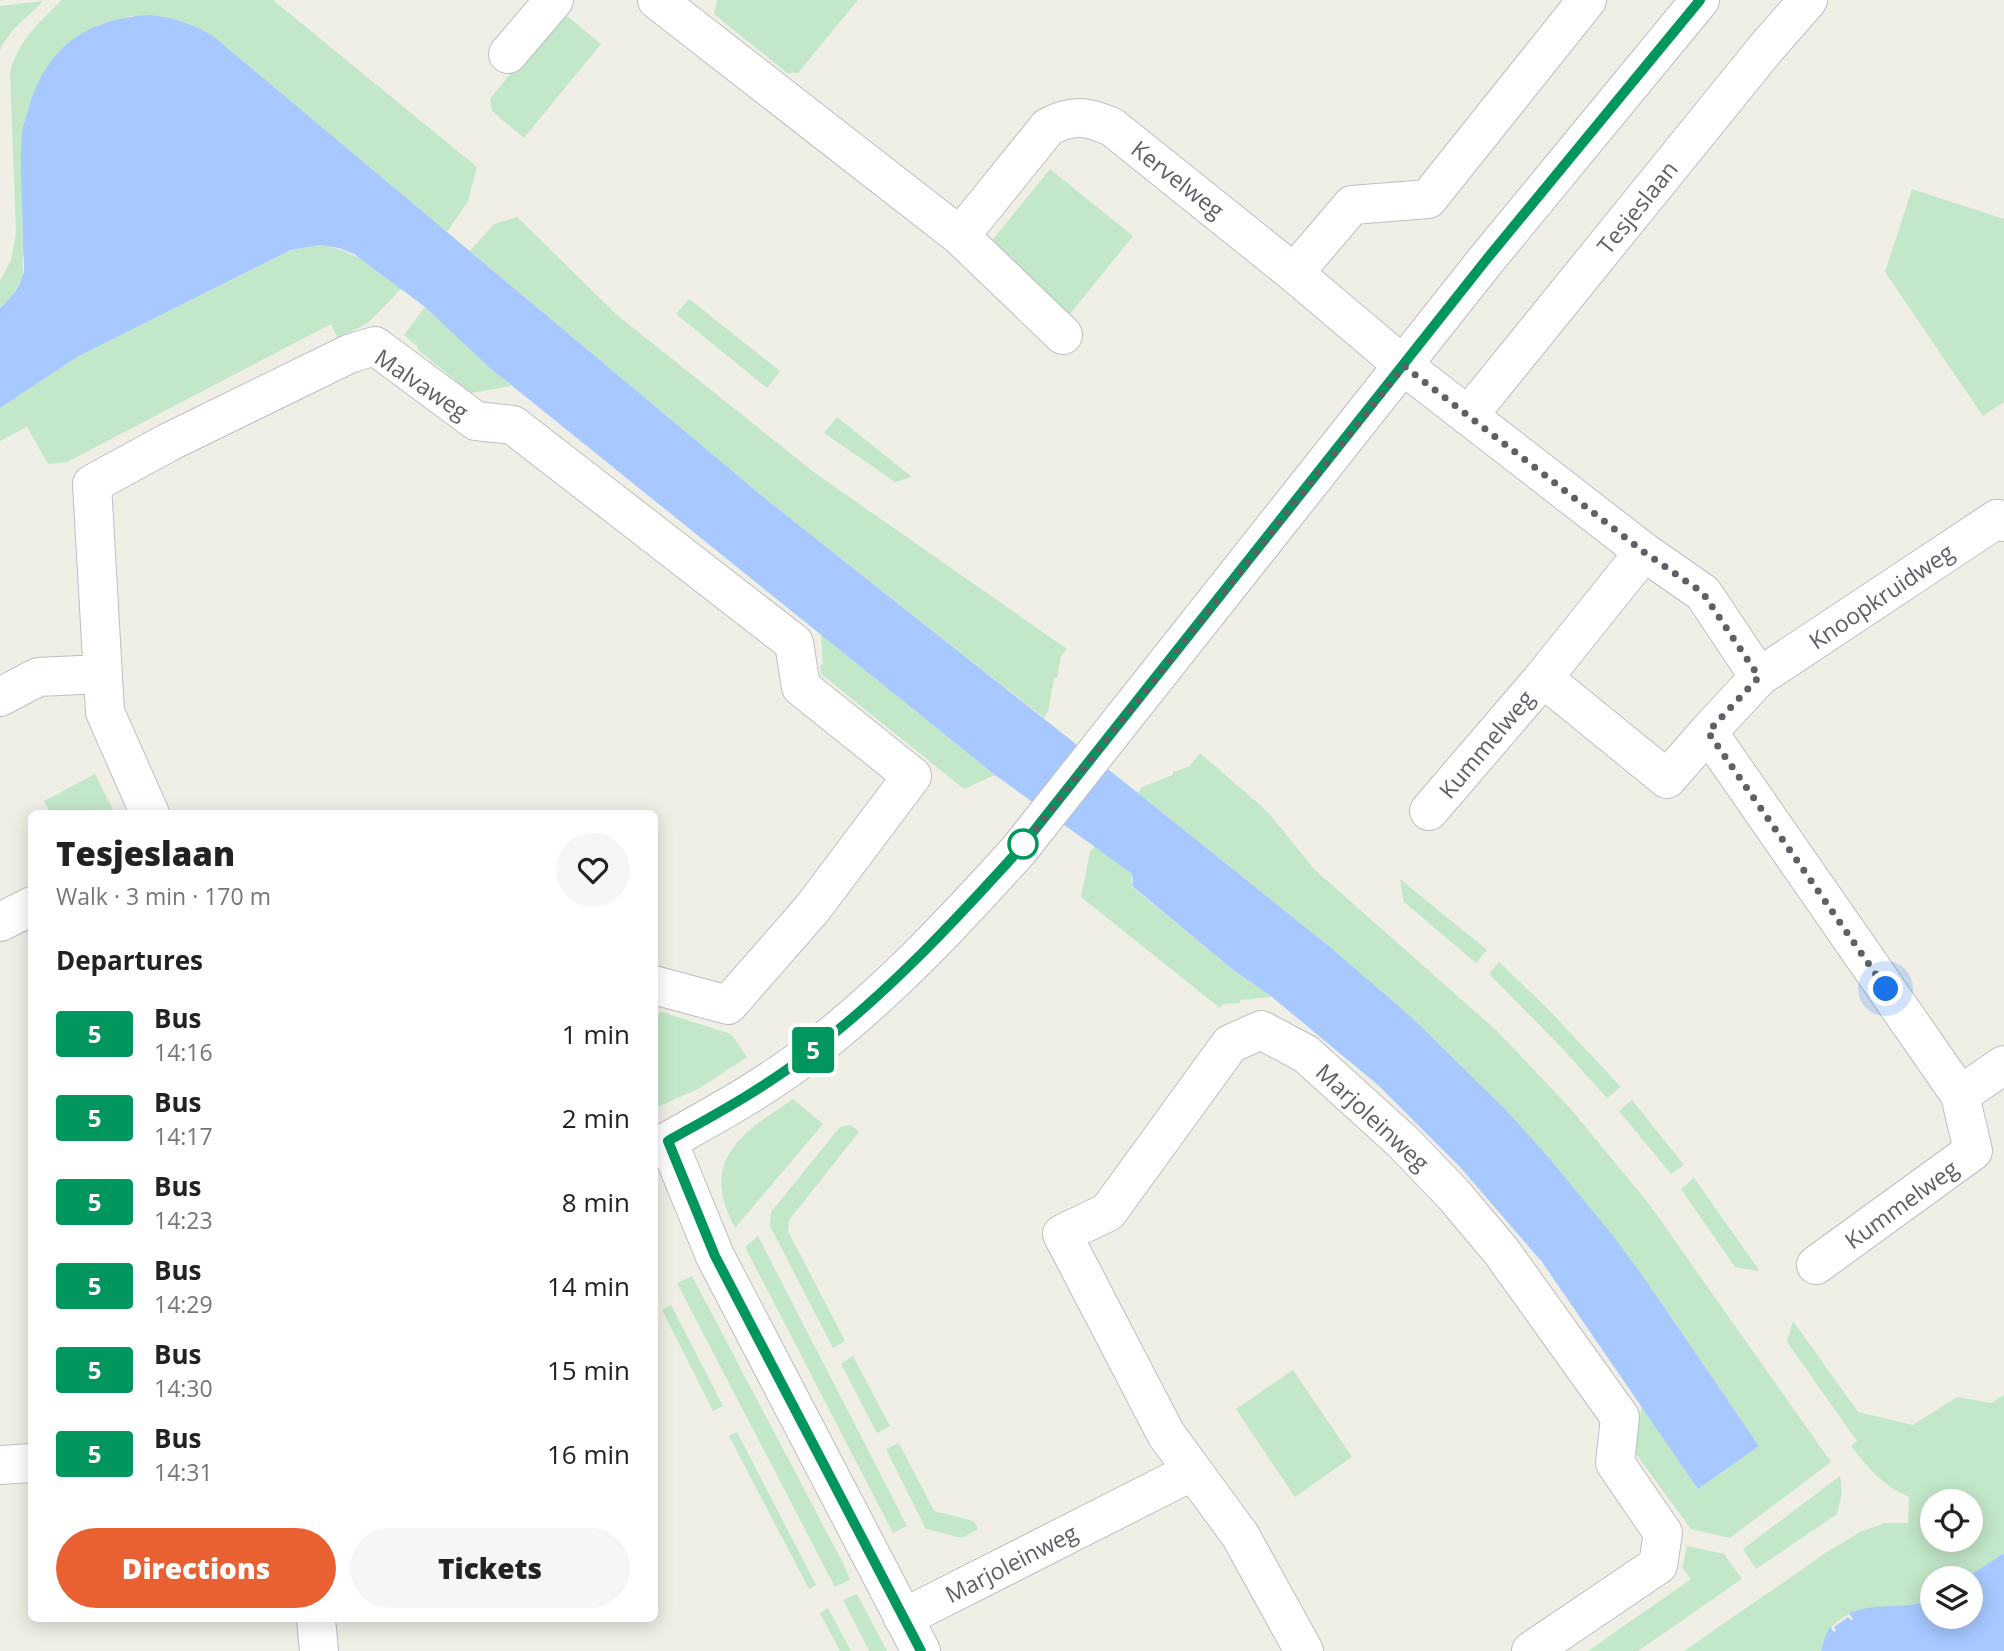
<!DOCTYPE html>
<html lang="en">
<head>
<meta charset="utf-8">
<style>
	:root { --surface:#fff; --page:#f6f6f6; --text:#222; --muted:#767676; --accent:#e96133 }
	body { margin:0; font-family:"Open Sans",sans-serif; background:var(--page); color:var(--text); height:100vh; display:flex; flex-direction:column; font-size:26px; white-space:nowrap }
	* { box-sizing:border-box; margin:0 }
	p { font-size:23px; color:var(--muted) }
	.icon { flex:none; width:38px; height:38px; fill:none; stroke:currentColor; stroke-width:2; stroke-linecap:round; stroke-linejoin:round }
	.map { position:relative; flex:1; overflow:hidden }
	.panel { position:absolute; left:28px; top:810px; width:630px; height:812px; display:flex; flex-direction:column; background:var(--surface); border-radius:10px; box-shadow:0 4px 18px #0003 }
	.panel>* { flex:none }
	.badge { padding:0 14px; border-radius:5px; font-size:24px; line-height:46px }
	.buttons { position:absolute; left:1920px; top:1489px; display:grid; gap:14px }
	.buttons a { display:grid; place-items:center; width:63px; height:63px; border-radius:50%; background:var(--surface); box-shadow:0 4px 18px #0003; font-size:35px }
	.you { position:absolute; width:35px; height:35px; margin:-18px; border:5px solid #fff; border-radius:50%; background:#1a73e8; box-shadow:0 0 0 10px #1a73e833 }
	.map>.badge { position:absolute; translate:-50% -50%; box-shadow:0 0 0 4px #fff }
	h2 { padding:0 28px; font-size:26px; line-height:63px }
	.round { display:grid; place-items:center; flex:none; width:74px; height:74px; border-radius:37px; background:var(--page) }
	.head { display:flex; align-items:center; justify-content:space-between; height:119px; padding:0 28px }
	h1 { font-size:33px; font-weight:800; line-height:52px }
	.cta { display:flex; gap:14px; margin-top:auto; padding:14px 28px }
	.cta a { flex:1; height:80px; border-radius:42px; background:var(--accent); color:#fff; font-size:28px; font-weight:800; line-height:80px; text-align:center }
	.cta a+a { background:var(--page); color:var(--text) }
	ul { padding:0; list-style:none }
	li { display:flex; align-items:center; gap:21px; height:84px; padding:0 28px }
	li div { flex:1 }
	li b { display:block; font-size:26px }
	li em { font-style:normal }
	li .badge { min-width:77px; font-weight:700; text-align:center }
	.map>svg:first-child { display:block }
	.green { fill:#c3e7c9; fill-rule:evenodd }
	.water { fill:#a7c9ff }
	.lines { fill:none; stroke-linecap:round; stroke-linejoin:round }
	.street-casing { stroke:#bdbec4; stroke-width:40 }
	.secondary-casing { stroke:#bbbdc3; stroke-width:40 }
	.street { stroke:#fff; stroke-width:38 }
	.secondary { stroke:#fff; stroke-width:38 }
	.line-casing { stroke:#fff; stroke-width:16 }
	.line { stroke:#00965e; stroke-width:10 }
	.walk { stroke:#5d6066; stroke-width:7; stroke-dasharray:0 12.6 }
	.stop-dot { fill:#fff; stroke:#00965e; stroke-width:3.5 }
	.labels { text-anchor:middle; dominant-baseline:central; stroke-width:5; stroke-linejoin:round; paint-order:stroke }
	.street-label { font-size:23px; fill:#5d6066; stroke:#fff }
</style>
</head>
<body>
<div class="map">
<svg width="2004" height="1651" viewBox="0 0 2004 1651">
	<rect width="100%" height="100%" fill="#f0efe6"/>
	<path class="green" d="M 62,0 L 273,0 L 477,167 L 468,201 L 447,232 L 213,36 L 131,16 L 98,25 L 22,132 L 23,277 L 7,303 L 0,308 L 0,281 L 11,260 L 16,233 L 10,73 C 17,41 40,22 62,0 Z
		M 717,0 L 858,0 L 798,73 L 787,73 L 714,14 Z
		M 43,1 C 29,16 8,31 0,50 L 0,6 Z
		M 561,11 L 601,44 L 524,138 L 492,111 L 490,99 Z
		M 1050,169 L 1133,236 L 1070,314 L 986,248 Z
		M 1912,189 L 2004,219 L 2004,402 L 1983,416 L 1885,272 Z
		M 517,217 L 617,315 L 815,473 L 1067,649 L 1061,656 L 1057,678 L 1054,678 L 1048,712 L 1044,718 L 767,500 L 470,251 L 494,224 Z
		M 320,245 C 356,250 373,268 402,288 L 369,322 L 338,339 L 331,324 L 67,462 L 48,464 L 27,427 L 0,441 L 0,408 L 77,357 L 292,250 Z
		M 689,299 L 780,371 L 767,388 L 676,314 Z
		M 425,307 L 511,386 L 471,393 L 417,349 L 418,347 L 404,335 Z
		M 837,417 L 912,477 L 895,482 L 824,433 Z
		M 821,634 L 845,654 L 995,775 L 964,789 L 821,674 L 820,665 L 823,665 Z
		M 1200,753 L 1267,811 L 1315,870 L 1496,1030 L 1570,1108 L 1649,1204 L 1831,1462 L 1730,1538 L 1691,1529 L 1630,1446 L 1636,1436 L 1642,1404 L 1698,1489 L 1759,1446 L 1647,1282 L 1550,1159 L 1408,1014 L 1330,947 L 1138,793 L 1142,787 L 1173,775 L 1173,772 L 1190,766 Z
		M 95,774 L 115,814 L 51,814 L 44,801 Z
		M 1095,846 L 1131,873 L 1132,887 L 1232,969 L 1272,997 L 1240,1000 L 1240,1003 L 1223,1004 L 1220,1008 L 1081,897 L 1090,852 Z
		M 1400,879 L 1487,950 L 1476,963 L 1404,902 Z
		M 1499,962 L 1546,1007 L 1621,1087 L 1607,1098 L 1562,1048 L 1489,974 Z
		M 662,1012 L 731,1034 L 747,1057 L 700,1088 L 655,1108 L 655,1016 Z
		M 793,1099 L 823,1124 L 735,1228 C 731,1219 725,1208 723,1198 C 712,1147 758,1124 793,1099 Z
		M 1632,1100 L 1684,1165 L 1671,1174 L 1619,1111 Z
		M 851,1125 L 859,1132 L 789,1220 L 788,1231 L 845,1341 L 833,1348 L 770,1226 L 771,1212 L 840,1127 Z
		M 1694,1178 L 1759,1270 L 1759,1271 L 1735,1267 L 1681,1189 Z
		M 758,1236 L 907,1526 L 893,1533 L 745,1247 Z
		M 692,1276 L 844,1565 L 850,1580 L 835,1587 L 677,1283 Z
		M 671,1305 L 723,1406 L 713,1411 L 662,1310 Z
		M 1793,1321 L 1858,1412 L 1913,1425 L 1957,1397 L 1991,1403 L 2004,1395 L 2004,1553 L 1966,1578 L 1932,1578 L 1932,1600 C 1890,1615 1836,1593 1821,1651 L 1684,1651 L 1827,1552 L 1860,1532 L 1885,1523 L 1908,1523 L 1909,1497 C 1883,1486 1868,1468 1851,1446 L 1857,1441 L 1787,1342 ZM 1932,1502 L 1970,1502 L 1970,1540 L 1932,1540 Z
		M 853,1356 L 890,1426 L 877,1433 L 841,1364 Z
		M 1293,1370 L 1352,1457 L 1295,1497 L 1236,1409 Z
		M 737,1432 L 816,1585 L 809,1589 L 729,1436 Z
		M 899,1443 L 934,1511 L 974,1521 L 978,1529 L 962,1538 L 926,1529 L 886,1449 Z
		M 1840,1476 L 1842,1493 L 1837,1514 L 1756,1569 L 1743,1549 Z
		M 1687,1546 L 1724,1554 L 1742,1579 L 1638,1651 L 1588,1651 L 1691,1579 L 1682,1568 Z
		M 857,1594 L 887,1651 L 869,1651 L 843,1600 Z
		M 828,1608 L 851,1651 L 840,1651 L 820,1613 Z"/>
	<path class="water" d="M 151,15 C 175,18 192,24 213,36 L 767,500 L 1138,793 L 1330,947 L 1408,1014 L 1505,1109 L 1550,1159 L 1614,1237 L 1647,1282 L 1759,1446 L 1698,1489 L 1542,1262 L 1460,1167 L 1378,1085 L 1272,997 L 1232,969 L 1132,886 L 1133,880 L 1131,873 L 995,775 L 490,368 L 425,307 L 354,254 L 339,248 L 320,245 L 291,250 L 77,357 L 0,408 L 0,308 C 9,301 18,289 22,278 C 26,270 23,256 23,246 C 23,209 19,170 22,133 C 23,125 27,116 29,107 C 47,46 88,18 151,15 Z
		M 2004,1553 L 2004,1651 L 1821,1651 L 1825,1637 L 1830,1627 L 1834,1632 L 1836,1630 L 1834,1627 L 1848,1617 L 1851,1620 L 1853,1619 L 1849,1613 C 1877,1602 1904,1610 1932,1600 L 1932,1617 L 1970,1617 L 1970,1578 L 1966,1578 Z"/>
	<g class="lines">
		<g class="street-casing">
			<path id="street" d="M 657,0 L 960,236 L 1048,127 C 1073,114 1087,116 1112,127 L 1294,273 L 1404,366 L 1644,552 L 1703,593 L 1759,677 L 1708,732 L 1960,1095 L 1973,1151 L 1816,1265
				M 508,54 L 554,0
				M 960,236 L 1063,335
				M 1294,273 L 1352,205 L 1428,199 L 1587,0
				M 1468,416 L 1766,48 L 1808,0
				M 1759,677 L 1997,519 L 2004,522
				M 1543,678 L 1667,779 L 1708,732
				M 0,697 L 38,677 L 102,674
				M 1429,811 L 1543,678 L 1644,552
				M 150,814 L 105,712 L 92,484 L 169,442 L 349,354 L 375,346 L 476,421 L 513,425 L 794,643 L 801,687 L 912,776 L 812,909 L 728,1005 L 654,985
				M 0,922 L 32,906
				M 1960,1095 L 2004,1065
				M 0,1465 L 32,1463
				M 1193,1471 L 1166,1434 L 1062,1234 L 1108,1212 L 1230,1044 L 1261,1030 L 1306,1054 L 1403,1142 L 1453,1194 L 1501,1251 L 1620,1417 L 1615,1463 L 1663,1533 L 1658,1565 L 1531,1651
				M 903,1618 L 1193,1471 L 1240,1535 L 1304,1651
				M 316,1619 L 319,1651"/>
		</g>
		<g class="secondary-casing">
			<path id="secondary" d="M 921,1651 L 715,1256 L 668,1141 C 714,1115 761,1090 804,1057 C 884,997 951,925 1018,851 L 1486,260 L 1700,0"/>
		</g>
		<use href="#street" class="street"/>
		<use href="#secondary" class="secondary"/>
	</g>
	<g class="lines">
		<g class="line-casing">
			<path id="line" d="M 921,1651 L 715,1256 L 668,1141 C 714,1115 761,1090 804,1057 C 884,997 951,925 1018,851 L 1486,260 L 1700,0"/>
		</g>
		<use href="#line" class="line"/>
		<path class="walk" d="M 1023,844 L 1018,851 L 1404,366 L 1644,552 L 1703,593 L 1759,677 L 1708,732 L 1886,989"/>
	</g>
	<circle class="stop-dot" cx="1023" cy="844" r="14"/>
	<g class="labels">
		<g class="street-label">
			<text transform="translate(1178 179) rotate(38)">Kervelweg</text>
			<text transform="translate(1637 207) rotate(-51)">Tesjeslaan</text>
			<text transform="translate(422 384) rotate(34)">Malvaweg</text>
			<text transform="translate(1881 596) rotate(-34)">Knoopkruidweg</text>
			<text transform="translate(1486 744) rotate(-50)">Kummelweg</text>
			<text transform="translate(1373 1117) rotate(43)">Marjoleinweg</text>
			<text transform="translate(1901 1204) rotate(-36)">Kummelweg</text>
			<text transform="translate(1011 1563) rotate(-27)">Marjoleinweg</text>
		</g>
	</g>
</svg>
<div class="buttons">
<a><svg class="icon" aria-label="locate" viewBox="0 0 24 24"><circle cx="12" cy="12" r="6"/><path d="M12 2v4M12 18v4M2 12h4M18 12h4"/></svg></a>
<a><svg class="icon" aria-label="layers" viewBox="0 0 24 24"><path d="M12 4l9 5-9 5-9-5zM3 14l9 5 9-5"/></svg></a>
</div>
<div class="you" style="left:1886px;top:989px"></div>
<b class="badge" style="left:813px;top:1050px;background:#00965e;color:#fff">5</b>
<section class="panel">
<div class="head"><div><h1>Tesjeslaan</h1><p>Walk · 3 min · 170 m</p></div><a class="round"><svg class="icon" aria-label="heart" viewBox="0 0 24 24"><path d="M12 20l-8-8c-3-5 5-10 8-4 3-6 11-1 8 4z"/></svg></a></div>
<h2>Departures</h2>
<ul>
<li><span class="badge" style="background:#00965e;color:#fff">5</span><div><b>Bus</b><p>14:16</p></div><em>1 min</em></li>
<li><span class="badge" style="background:#00965e;color:#fff">5</span><div><b>Bus</b><p>14:17</p></div><em>2 min</em></li>
<li><span class="badge" style="background:#00965e;color:#fff">5</span><div><b>Bus</b><p>14:23</p></div><em>8 min</em></li>
<li><span class="badge" style="background:#00965e;color:#fff">5</span><div><b>Bus</b><p>14:29</p></div><em>14 min</em></li>
<li><span class="badge" style="background:#00965e;color:#fff">5</span><div><b>Bus</b><p>14:30</p></div><em>15 min</em></li>
<li><span class="badge" style="background:#00965e;color:#fff">5</span><div><b>Bus</b><p>14:31</p></div><em>16 min</em></li>
</ul>
<div class="cta"><a>Directions</a><a>Tickets</a></div>
</section>
</div>
</body>
</html>
